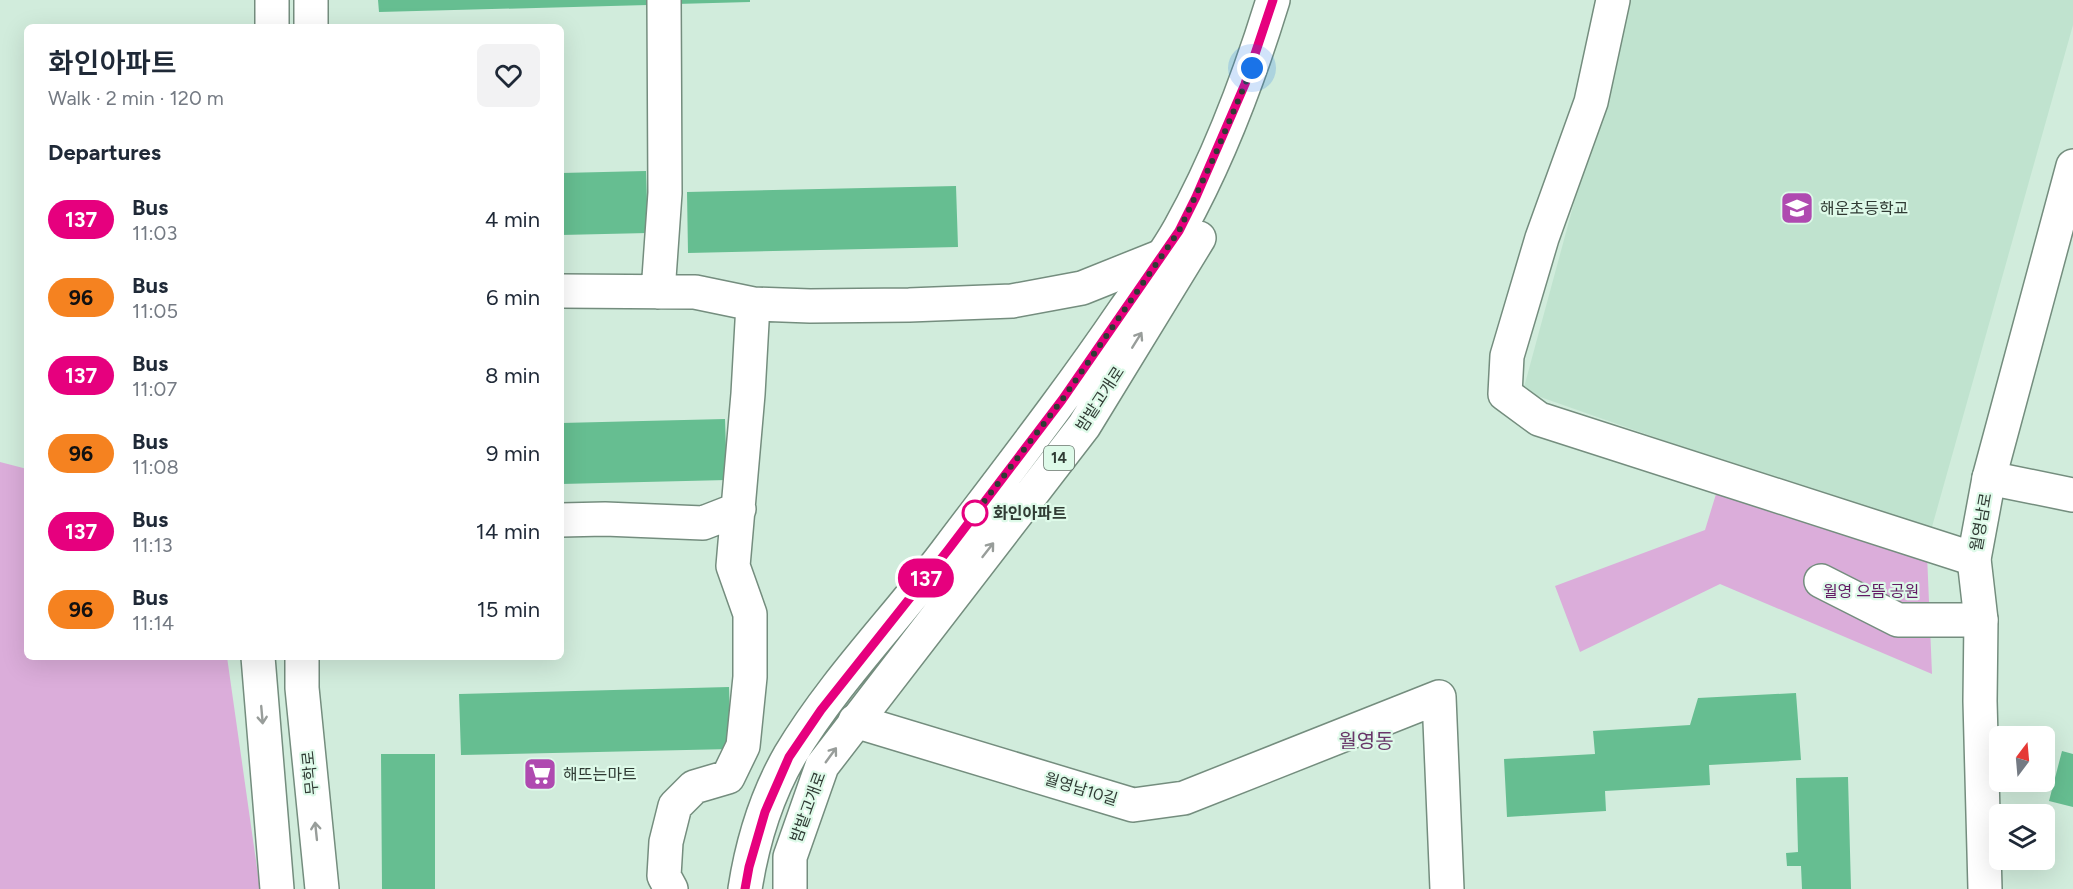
<!DOCTYPE html>
<html lang="en">
<head>
<meta charset="utf-8">
<style>
	:root { --surface:#fff; --page:#f2f2f3; --text:#1f2937; --muted:#747a83 }
	body { margin:0; font-family:Figtree,"Noto Sans KR",sans-serif; background:var(--page); color:var(--text); height:100vh; display:flex; flex-direction:column; font-size:22px; white-space:nowrap }
	* { box-sizing:border-box; margin:0 }
	p { font-size:20px; color:var(--muted) }
	.icon { flex:none; width:33px; height:33px; fill:none; stroke:currentColor; stroke-width:2; stroke-linecap:round; stroke-linejoin:round }
	.map { position:relative; flex:1; overflow:hidden }
	.sheet { position:absolute; left:24px; top:24px; width:540px; height:636px; display:flex; flex-direction:column; background:var(--surface); border-radius:9px; box-shadow:0 6px 24px #0002 }
	.sheet>* { flex:none }
	.badge { padding:0 12px; border-radius:20px; font-size:21px; line-height:39px }
	.needle { width:39px; rotate:16deg }
	.controls { position:absolute; left:1989px; top:726px; display:grid; gap:12px }
	.controls a { display:grid; place-items:center; width:66px; height:66px; border-radius:9px; background:var(--surface); box-shadow:0 6px 24px #0002; font-size:30px }
	.you { position:absolute; width:30px; height:30px; margin:-15px; border:4px solid #fff; border-radius:50%; background:#1a73e8; box-shadow:0 0 0 9px #1a73e833 }
	.map>.badge { position:absolute; translate:-50% -50%; box-shadow:0 0 0 3px #fff }
	h2 { padding:0 24px; font-size:22px; line-height:54px }
	.round { display:grid; place-items:center; flex:none; width:63px; height:63px; border-radius:9px; background:var(--page) }
	.headline { display:flex; align-items:center; justify-content:space-between; height:102px; padding:0 24px }
	h1 { font-size:28px; font-weight:600; line-height:45px }
	ul { padding:0; list-style:none }
	li { display:flex; align-items:center; gap:18px; height:78px; padding:0 24px }
	li div { flex:1 }
	li b { display:block; font-size:22px }
	li em { font-style:normal }
	li .badge { min-width:66px; font-weight:700; text-align:center }
	.map>svg:first-child { display:block }
	.built { fill:#c0e3cf }
	.green { fill:#dbadda }
	.building { fill:#66be91 }
	.lines { fill:none; stroke-linecap:round; stroke-linejoin:round }
	.minor-casing { stroke:#748d7e; stroke-width:36 }
	.secondary-casing { stroke:#748d7e; stroke-width:36 }
	.primary-casing { stroke:#748d7e; stroke-width:36 }
	.minor { stroke:#fff; stroke-width:33 }
	.secondary { stroke:#fff; stroke-width:33 }
	.primary { stroke:#fff; stroke-width:33 }
	.oneway { stroke:#989d9a }
	.line-casing { stroke:#fff; stroke-width:14 }
	.line { stroke:#e6007e; stroke-width:9 }
	.walk { stroke:#303b34; stroke-width:6; stroke-dasharray:0 10.8 }
	.stop-dot { fill:#fff; stroke:#e6007e; stroke-width:3 }
	.labels { text-anchor:middle; dominant-baseline:central; stroke-width:4.5; stroke-linejoin:round; paint-order:stroke }
	.shield { fill:#defae9; stroke:#64746a; stroke-width:1.5 }
	.shield-label { font-size:15px; font-weight:bold; fill:#303b34 }
	.poi-label { font-size:16px; fill:#303b34; stroke:#defae9; text-anchor:start }
	.street-label { font-size:16px; fill:#303b34; stroke:#defae9 }
	.stop-label { font-size:16px; font-weight:bold; fill:#303b34; stroke:#defae9; text-anchor:start }
	.park-label { font-size:16px; fill:#621b64; stroke:#defae9 }
	.quarter-label { font-size:20px; fill:#683769; stroke:#defae9 }
</style>
</head>
<body>
<div class="map">
<svg width="2073" height="889" viewBox="0 0 2073 889">
	<rect width="100%" height="100%" fill="#d1ecdc"/>
	<path class="built" d="M 1629,0 L 2073,0 L 2073,25 L 1930,534 L 1523,391 Z"/>
	<path class="green" d="M 0,462 L 27,469 L 27,657 L 227,657 L 260,889 L 0,889 Z
		M 1720,481 L 1927,554 L 1932,674 L 1720,584 L 1580,652 L 1555,586 L 1705,530 Z"/>
	<path class="building" d="M 378,0 L 648,0 L 648,5 L 379,12 Z
		M 676,0 L 750,0 L 750,2 L 676,4 Z
		M 646,171 L 648,233 L 561,235 L 561,173 Z
		M 956,186 L 958,247 L 688,253 L 687,192 Z
		M 725,419 L 727,480 L 561,484 L 561,423 Z
		M 729,687 L 731,749 L 461,755 L 459,694 Z
		M 1796,693 L 1801,760 L 1709,765 L 1710,785 L 1605,791 L 1606,811 L 1507,817 L 1504,759 L 1595,754 L 1593,731 L 1690,725 L 1698,698 Z
		M 2062,751 L 2073,754 L 2073,807 L 2049,801 Z
		M 381,754 L 435,754 L 435,889 L 382,889 Z
		M 1848,777 L 1851,889 L 1802,889 L 1801,866 L 1787,866 L 1786,853 L 1798,852 L 1796,778 Z"/>
	<g class="lines">
		<g class="minor-casing">
			<path id="minor" d="M 1613,0 L 1591,102 L 1542,238 L 1507,356 L 1505,394 L 1539,419 L 1974,559
				M 561,291 L 695,292 L 753,304
				M 658,292 L 665,193 L 664,0
				M 1989,478 L 2073,495
				M 561,520 L 605,519 L 703,523 L 739,509
				M 1821,581 L 1898,620 L 1981,620
				M 855,721 L 1133,805 L 1184,798 L 1439,697 L 1447,889
				M 671,889 L 664,876 L 666,842 L 675,806 L 694,787 L 728,777 L 743,746 L 750,677 L 750,614 L 733,566 L 748,394 L 753,304 L 810,306 L 909,305 L 1012,301 L 1082,288 L 1162,256"/>
		</g>
		<g class="secondary-casing">
			<path id="secondary" d="M 1985,889 L 1980,701 L 1981,620 L 1974,559 L 1989,478 L 2073,166"/>
		</g>
		<g class="primary-casing">
			<path id="primary" d="M 272,0 L 272,27
				M 311,27 L 311,0
				M 258,657 L 277,889
				M 302,657 L 302,688 L 322,889
				M 745,889 C 752,844 767,795 790,755 C 835,680 898,617 950,547 C 1009,469 1069,392 1124,311 C 1143,284 1164,257 1180,228 C 1220,156 1249,78 1273,0
				M 790,889 L 790,857 L 822,766 L 1084,426 L 1199,238"/>
		</g>
		<use href="#minor" class="minor"/>
		<use href="#secondary" class="secondary"/>
		<use href="#primary" class="primary"/>
	</g>
	<defs><path id="oneway-shaft" d="M-6 0H5M1.5-3L5.5 0L1.5 3" fill="none" stroke-width="1.6" stroke-linecap="round" stroke-linejoin="round" transform="scale(1.5)"/></defs>
	<g class="oneway">
		<use href="#oneway-shaft" transform="translate(1137 340) rotate(-58)"/>
		<use href="#oneway-shaft" transform="translate(988 550) rotate(-52)"/>
		<use href="#oneway-shaft" transform="translate(262 715) rotate(85)"/>
		<use href="#oneway-shaft" transform="translate(831 755) rotate(-54)"/>
		<use href="#oneway-shaft" transform="translate(316 831) rotate(-96)"/>
	</g>
	<g class="lines">
		<g class="line-casing">
			<path id="line" d="M 745,889 L 749,867 L 765,812 L 789,757 L 821,710 L 948,550 L 1062,400 L 1179,231 L 1196,197 L 1245,84 L 1273,0"/>
		</g>
		<use href="#line" class="line"/>
		<path class="walk" d="M 975,513 L 970,520 L 1062,400 L 1179,231 L 1215,155 L 1252,68"/>
	</g>
	<defs>
		<g id="school-square" transform="scale(1.725)"><rect x="-9" y="-9" width="18" height="18" rx="4" fill="#af4ab0" stroke="#defae9"/><path d="M0-5L7-2L0 1L-7-2ZM-4 1L0 2.5L4 1V4Q0 6-4 4Z" fill="#fff"/></g>
		<g id="supermarket-square" transform="scale(1.725)"><rect x="-9" y="-9" width="18" height="18" rx="4" fill="#af4ab0" stroke="#defae9"/><path d="M-6-5.5h2.5l.6 2H6L4.5 2H-2.5L-4.4-4H-6ZM-1.5 3.2a1.3 1.3 0 1 0 .1 0ZM3 3.2a1.3 1.3 0 1 0 .1 0Z" fill="#fff"/></g>
	</defs>
	<g fill-rule="evenodd">
		<use href="#school-square" x="1797" y="208"/>
		<use href="#supermarket-square" x="540" y="774"/>
	</g>
	<circle class="stop-dot" cx="975" cy="513" r="12"/>
	<g class="labels">
		<rect class="shield" x="1044" y="446" width="30" height="24" rx="4.5"/>
		<g class="shield-label">
			<text x="1059" y="458">14</text>
		</g>
		<g class="poi-label">
			<text x="1820" y="208">해운초등학교</text>
			<text x="563" y="774">해뜨는마트</text>
		</g>
		<g class="street-label">
			<text transform="translate(1100 399) rotate(-57)">밤밭고개로</text>
			<text transform="translate(1981 522) rotate(-80)">월영남로</text>
			<text transform="translate(310 773) rotate(-96)">무학로</text>
			<text transform="translate(1081 789) rotate(17)">월영남10길</text>
			<text transform="translate(808 807) rotate(-70)">밤밭고개로</text>
		</g>
		<g class="stop-label">
			<text x="993" y="513">화인아파트</text>
		</g>
		<g class="park-label">
			<text x="1871" y="591">월영 으뜸 공원</text>
		</g>
		<g class="quarter-label">
			<text x="1366" y="741">월영동</text>
		</g>
	</g>
</svg>
<div class="controls">
<a><svg class="needle" viewBox="-14 -14 28 28"><path d="M0-13l5 13h-10z" fill="#e53935"/><path d="M0 13l5-13h-10z" fill="#747a83"/></svg></a>
<a><svg class="icon" aria-label="layers" viewBox="0 0 24 24"><path d="M12 4l9 5-9 5-9-5zM3 14l9 5 9-5"/></svg></a>
</div>
<div class="you" style="left:1252px;top:68px"></div>
<b class="badge" style="left:926px;top:578px;background:#e6007e;color:#fff">137</b>
<section class="sheet">
<div class="headline"><div><h1>화인아파트</h1><p>Walk · 2 min · 120 m</p></div><a class="round"><svg class="icon" aria-label="heart" viewBox="0 0 24 24"><path d="M12 20l-8-8c-3-5 5-10 8-4 3-6 11-1 8 4z"/></svg></a></div>
<h2>Departures</h2>
<ul>
<li><span class="badge" style="background:#e6007e;color:#fff">137</span><div><b>Bus</b><p>11:03</p></div><em>4 min</em></li>
<li><span class="badge" style="background:#f58220;color:#111">96</span><div><b>Bus</b><p>11:05</p></div><em>6 min</em></li>
<li><span class="badge" style="background:#e6007e;color:#fff">137</span><div><b>Bus</b><p>11:07</p></div><em>8 min</em></li>
<li><span class="badge" style="background:#f58220;color:#111">96</span><div><b>Bus</b><p>11:08</p></div><em>9 min</em></li>
<li><span class="badge" style="background:#e6007e;color:#fff">137</span><div><b>Bus</b><p>11:13</p></div><em>14 min</em></li>
<li><span class="badge" style="background:#f58220;color:#111">96</span><div><b>Bus</b><p>11:14</p></div><em>15 min</em></li>
</ul>
</section>
</div>
</body>
</html>
